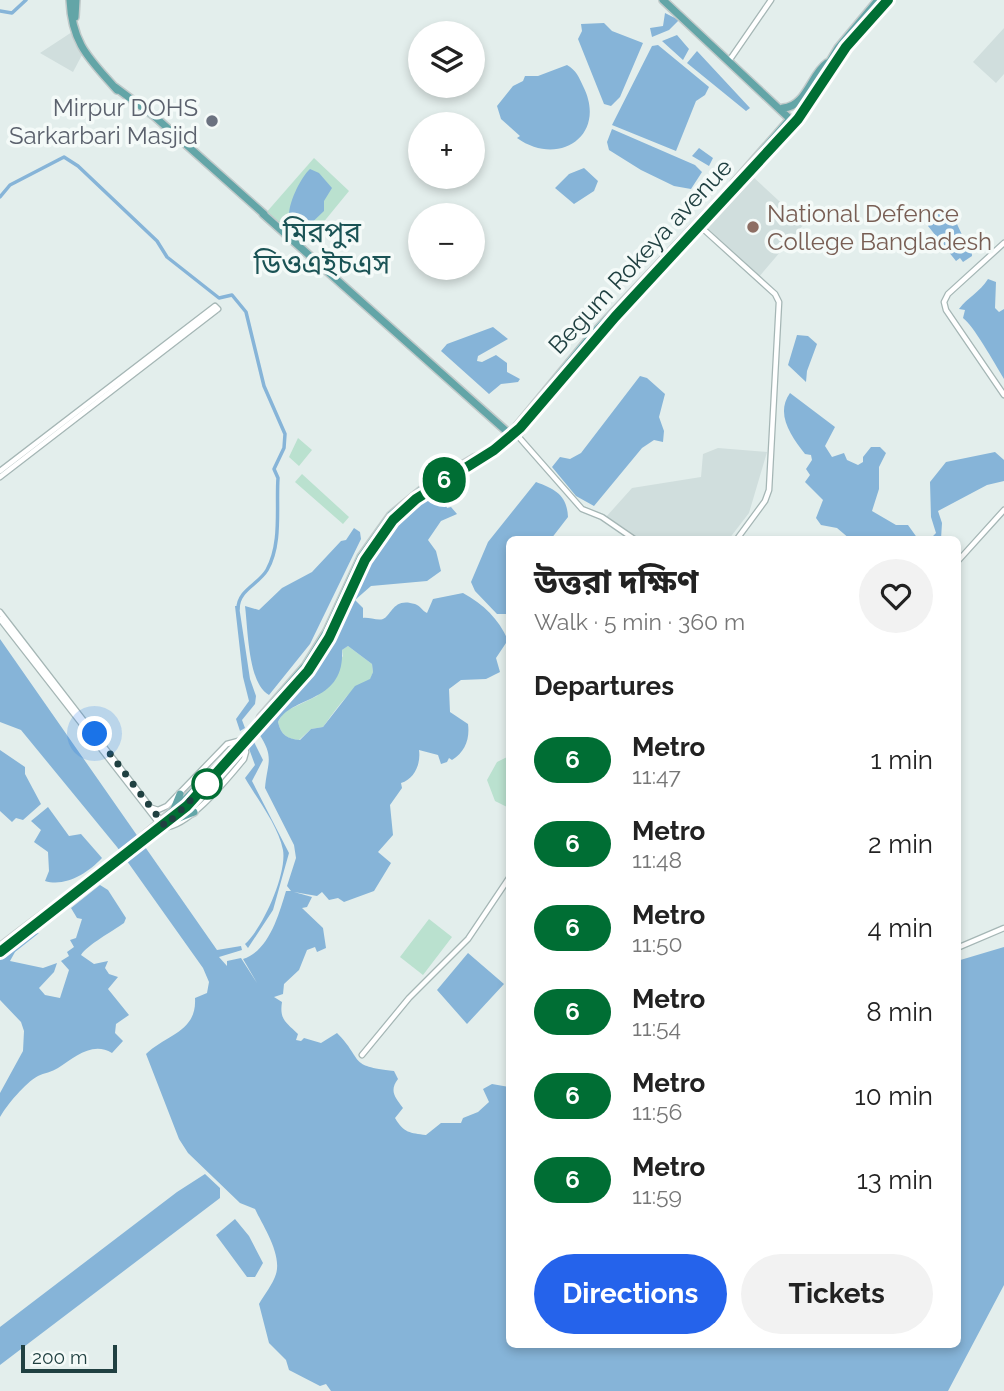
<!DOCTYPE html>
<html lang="en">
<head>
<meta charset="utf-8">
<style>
	:root { --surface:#fff; --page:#f2f2f2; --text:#222; --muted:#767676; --accent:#2563eb }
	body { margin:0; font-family:Raleway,"Noto Sans Bengali",sans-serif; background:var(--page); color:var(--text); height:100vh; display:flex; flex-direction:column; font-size:26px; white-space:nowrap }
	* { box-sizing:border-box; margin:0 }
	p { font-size:23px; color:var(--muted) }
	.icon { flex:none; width:38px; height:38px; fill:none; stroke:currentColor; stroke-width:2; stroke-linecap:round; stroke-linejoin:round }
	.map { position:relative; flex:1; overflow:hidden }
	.sheet { position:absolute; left:506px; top:536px; width:455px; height:812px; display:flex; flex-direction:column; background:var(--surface); border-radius:10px; box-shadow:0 4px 10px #0003 }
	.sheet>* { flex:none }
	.badge { padding:0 14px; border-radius:23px; font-size:24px; line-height:46px }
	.buttons { position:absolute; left:408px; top:21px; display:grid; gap:14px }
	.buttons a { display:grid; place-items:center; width:77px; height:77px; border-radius:50%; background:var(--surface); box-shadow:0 4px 10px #0003; font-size:35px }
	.scale { position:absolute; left:21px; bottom:18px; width:96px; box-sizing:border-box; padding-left:7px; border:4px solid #204041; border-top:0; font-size:19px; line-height:24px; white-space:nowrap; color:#204041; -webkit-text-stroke:5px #f4faf8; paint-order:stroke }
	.you { position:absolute; width:35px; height:35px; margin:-18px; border:5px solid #fff; border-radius:50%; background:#1a73e8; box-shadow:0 0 0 10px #1a73e833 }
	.map>.badge { position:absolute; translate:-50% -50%; box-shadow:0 0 0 4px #fff }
	h2 { padding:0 28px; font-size:26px; line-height:63px }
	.round { display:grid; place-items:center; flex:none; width:74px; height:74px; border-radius:37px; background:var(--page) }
	.head { display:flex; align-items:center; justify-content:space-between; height:119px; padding:0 28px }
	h1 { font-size:33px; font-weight:700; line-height:52px }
	.action { display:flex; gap:14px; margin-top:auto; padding:14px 28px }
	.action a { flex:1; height:80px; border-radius:42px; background:var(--accent); color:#fff; font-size:28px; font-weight:700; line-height:80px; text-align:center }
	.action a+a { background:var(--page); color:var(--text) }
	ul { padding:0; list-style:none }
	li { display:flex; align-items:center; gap:21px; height:84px; padding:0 28px }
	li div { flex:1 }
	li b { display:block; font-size:26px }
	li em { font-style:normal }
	li .badge { min-width:77px; font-weight:700; text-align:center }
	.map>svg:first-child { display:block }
	.built { fill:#d0dedd }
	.green { fill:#bae1cf }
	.water { fill:#86b4d8; fill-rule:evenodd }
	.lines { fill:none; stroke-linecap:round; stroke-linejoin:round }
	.canal { stroke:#86b4d8; stroke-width:3.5 }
	.minor-casing { stroke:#a5b6b5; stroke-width:7 }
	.major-casing { stroke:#c1caca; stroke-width:10 }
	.minor { stroke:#fff; stroke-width:4.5 }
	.major { stroke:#63a5a7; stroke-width:7 }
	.rail-casing { stroke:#5b7c7c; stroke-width:4.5 }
	.rail { stroke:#f4faf8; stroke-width:2; stroke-dasharray:5; stroke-linecap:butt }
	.line-casing { stroke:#fff; stroke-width:16 }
	.line { stroke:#006e34; stroke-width:10 }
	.walk { stroke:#204041; stroke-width:7; stroke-dasharray:0 12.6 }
	.worship-dot { fill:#6b7280; stroke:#f4faf8; stroke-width:2.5 }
	.education-dot { fill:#8d6e63; stroke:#f4faf8; stroke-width:2.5 }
	.stop-dot { fill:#fff; stroke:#006e34; stroke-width:3.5 }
	.labels { text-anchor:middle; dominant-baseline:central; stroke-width:7; stroke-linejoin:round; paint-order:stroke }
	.worship-label { font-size:24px; fill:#5b616d; stroke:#f4faf8; text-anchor:end }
	.education-label { font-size:24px; fill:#785e54; stroke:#f4faf8; text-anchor:start }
	.street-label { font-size:24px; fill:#204041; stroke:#f4faf8 }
	.quarter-label { font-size:28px; fill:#1a5355; stroke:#f4faf8 }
</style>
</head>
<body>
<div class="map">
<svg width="1004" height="1391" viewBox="0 0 1004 1391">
	<rect width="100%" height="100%" fill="#e3eeec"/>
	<path class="built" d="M 1004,28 L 1004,74 L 996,83 L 973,62 Z
		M 72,32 L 82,55 L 73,72 L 40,53 Z
		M 751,175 L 804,224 L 758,278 L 703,229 Z
		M 718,448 L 767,452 L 749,513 L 729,539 L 637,539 L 606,517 L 632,488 L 701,477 L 703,454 Z"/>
	<path class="green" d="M 314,158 L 349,191 L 304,246 L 265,214 Z
		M 298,438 L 312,450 L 299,466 L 289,457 Z
		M 302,474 L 349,517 L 343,524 L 295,482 Z
		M 348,646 L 372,664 L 373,672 L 370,680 C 350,687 335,711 323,727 L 311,729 L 299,740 C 287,739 281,735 278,722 L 284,712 L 317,696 L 343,656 L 342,650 Z
		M 509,756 L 509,808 L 495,801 L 487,780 L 497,762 Z
		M 429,919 L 452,937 L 423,975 L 400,957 Z"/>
	<path class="water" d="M 665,13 L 679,20 L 669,30 L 652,37 L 650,28 L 663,26 Z
		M 604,23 L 612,31 L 643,43 L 620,97 L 611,106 L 604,104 L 578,39 L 582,31 L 581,24 Z
		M 677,35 L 689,49 L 683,60 L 662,41 Z
		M 658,45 L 709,87 L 705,95 L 696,101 L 676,151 L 612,125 L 652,46 Z
		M 697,51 L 750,108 L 746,111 L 687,63 Z
		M 567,65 C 576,70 579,77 583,86 C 608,135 559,168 517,138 L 520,136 L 501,119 L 497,106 L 513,86 L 523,81 L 525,76 L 538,76 Z
		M 612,129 L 695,165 L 702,172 L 691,189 L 674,186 L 641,170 L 609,150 L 607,142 Z
		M 699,148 L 713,158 L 709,166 L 692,156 Z
		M 584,168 L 598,181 L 594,191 L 574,204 L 555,188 L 569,174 Z
		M 310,169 L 319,173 L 332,188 L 324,201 L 324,211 L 302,232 C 298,229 291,226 290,221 C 285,208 301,177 310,169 Z
		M 940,206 L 952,226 L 957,224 L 963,237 L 971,240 L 972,256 L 963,262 L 960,258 L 956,261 L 928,226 L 930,222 L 925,214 Z
		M 988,279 L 996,282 L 995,308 L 999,312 L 1004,309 L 1004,379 C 994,362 973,325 963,318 L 965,310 L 959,309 C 968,297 980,292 988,279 Z
		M 493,327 L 508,339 L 478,356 L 477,361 L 482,362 L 496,355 L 507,363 L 507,372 L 520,379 L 518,382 L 501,384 L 489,394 L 441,351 L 447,344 Z
		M 797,335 L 808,336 L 817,344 L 807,371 L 806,382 L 788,365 Z
		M 640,376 L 647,378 L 665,394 L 659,417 L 664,431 L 663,442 L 654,440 L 642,448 L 594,506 L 576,496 L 552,467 L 560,457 L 570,459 L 581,453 Z
		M 790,393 L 835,427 L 825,446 L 832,457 L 844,453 L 847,460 L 858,465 L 863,462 L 863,457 L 871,447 L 880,447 L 886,453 L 879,467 L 879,489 L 872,511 L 896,525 L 908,525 L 918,539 L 850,539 L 837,528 L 821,525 L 816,518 L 823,500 L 805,482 L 810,475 L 806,469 L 812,460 L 811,455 L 805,454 C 791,436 775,414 790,393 Z
		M 995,452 L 1004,460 L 1004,481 L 987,485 L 938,511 L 942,523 L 941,539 L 930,539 L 936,533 L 931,517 L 930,482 L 946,462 Z
		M 536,482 C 555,489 567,495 568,517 L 551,539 L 509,539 L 509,614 L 497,614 L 475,591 L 471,582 L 488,542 Z
		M 438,491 L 439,501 L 443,497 L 447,508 L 451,507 L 457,514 L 441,521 L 428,540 L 436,551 L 441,571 L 427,581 L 371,586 L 355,600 L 363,608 L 363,618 C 368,617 378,621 383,619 C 392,615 393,597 415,604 C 421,606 422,611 427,613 L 433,599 L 463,593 C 484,605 498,618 508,640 L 496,658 L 500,672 L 486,679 L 461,680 L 449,689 L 450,712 L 468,724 C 470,739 465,752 452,760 L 449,758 L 447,762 L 441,764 L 438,755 L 419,750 C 421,763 415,779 401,783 L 402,788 L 390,805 L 393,835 L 378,852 L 391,863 L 374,891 L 344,902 L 338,898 L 329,900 L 322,892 L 317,896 L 294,892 L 312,897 L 307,907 L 302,908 L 323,928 L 326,948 L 317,952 L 315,947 L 307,950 L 299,970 L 284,984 L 283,994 L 274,997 L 282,1002 C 279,1020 287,1023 298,1034 L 296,1040 L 301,1041 L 304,1038 L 321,1043 L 337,1033 C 364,1060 347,1066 394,1071 L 398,1079 C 389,1091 395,1097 403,1108 L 395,1118 C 404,1133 410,1133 426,1135 L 441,1123 L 461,1123 L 463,1118 L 478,1112 L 489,1102 L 483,1089 L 492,1084 L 509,1087 L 509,1344 L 957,1344 L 957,961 L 1004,947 L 1004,1285 L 948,1391 L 331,1391 L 326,1384 L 320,1386 L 289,1370 L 286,1360 L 269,1343 L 259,1304 C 264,1295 273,1284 276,1274 C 282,1254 263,1226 255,1209 L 240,1203 L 188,1153 L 179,1139 L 146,1054 C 167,1034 197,1032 195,998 L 207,993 L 209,982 L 203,968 L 117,847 L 21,730 L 0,722 L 0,639 L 217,950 L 241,946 L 242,950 L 219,957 L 227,966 L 227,961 L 241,958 L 257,983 L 243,959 C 269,951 279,914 286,891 L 291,891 L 287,886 L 296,858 L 294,845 L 265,788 C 267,763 275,758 259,734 C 273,708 301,689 318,664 C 358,605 370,528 438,491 ZM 348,646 L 372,664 L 373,672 L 370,679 L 355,686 L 323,727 L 311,729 L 300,740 C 287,739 281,735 278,722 C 291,695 345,704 342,650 Z
		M 354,528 L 360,532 L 361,539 L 310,644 L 269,695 C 248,684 248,629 245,606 L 259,610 L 282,588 L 312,572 L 341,541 L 346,540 Z
		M 235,606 L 239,606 L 250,679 L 256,696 L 255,704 L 242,720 L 245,728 L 240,731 L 236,719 L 249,701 L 243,677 Z
		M 254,742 L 263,760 L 252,781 L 289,853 L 273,910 L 248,948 L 245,944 C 263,928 287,874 283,850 C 278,825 257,799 245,778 L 255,765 L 248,746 Z
		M 0,750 L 25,767 L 25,774 L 41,804 L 23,820 L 16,818 L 12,822 L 0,811 Z
		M 48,807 L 69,836 L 81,834 L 102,858 C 87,874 65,887 45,881 L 49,871 L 48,852 L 34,842 L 41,830 L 31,821 Z
		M 100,885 L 108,890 L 126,918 L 124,923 C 113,931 87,945 81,955 L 94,964 L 108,961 L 105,968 L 109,974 L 118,977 L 108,989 L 129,1015 L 116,1024 L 115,1033 L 123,1041 L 112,1053 C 92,1041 74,1058 58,1068 C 52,1072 44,1073 38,1076 C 25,1083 7,1105 0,1117 L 0,1093 L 23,1051 L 24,1031 L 21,1022 L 0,1000 L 0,959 L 33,934 L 39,933 L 15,952 L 10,961 L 43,968 L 57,963 L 54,972 L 39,988 L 45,995 L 60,998 L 69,970 L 61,961 L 69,956 L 67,952 L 74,947 L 70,940 L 76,938 L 82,919 L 77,918 L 71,908 Z
		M 468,953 L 504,984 L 467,1024 L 437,990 Z
		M 205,1174 L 220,1188 L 220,1198 L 0,1365 L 0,1327 L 177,1192 Z
		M 235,1219 L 249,1236 L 263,1263 L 255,1277 L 247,1277 L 216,1235 Z"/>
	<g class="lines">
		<path class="canal" d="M 0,11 L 12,13 L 26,0
			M 0,197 L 10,185 L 64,157 L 78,166 L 157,241 L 167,257 L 219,298 L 232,295 L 246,312 L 264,386 L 285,434 L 284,448 L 274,469 L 278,478 C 276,507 282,544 267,570 C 258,585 238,590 238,609"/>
		<g class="minor-casing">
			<path id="minor" d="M 731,58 L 771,0
				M 701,227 L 775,294 L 779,302 L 769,490 L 765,501 L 737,539
				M 1004,243 L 948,294 L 944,302 L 946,310 L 1004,395
				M 517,435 L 582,509 L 602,517 L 634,539
				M 0,471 L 215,306 L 218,309
				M 0,477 L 218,309
				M 957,562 L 1004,510
				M 0,612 L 162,822
				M 0,619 L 162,827 C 186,831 229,777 244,759 L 246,752 L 244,744
				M 152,808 L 158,810 L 167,806 L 227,744 L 242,740
				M 957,948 L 1004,928
				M 362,1055 L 409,998 L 468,939 L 509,878"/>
		</g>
		<g class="major-casing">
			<path id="major" d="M 70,0 C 72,45 90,59 117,90
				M 663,0 L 790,119 L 734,183
				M 75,17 L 76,0
				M 115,87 L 154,116 L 264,214
				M 811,93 L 838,48 L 878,0
				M 783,108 C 806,107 811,74 827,63
				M 796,119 L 850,44 L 890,0
				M 263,214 L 513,437
				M 513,431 L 592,335 L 724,195
				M 180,794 L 172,814 L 179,818 L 194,812
				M 0,947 C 78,887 160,831 226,758
				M 0,954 L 193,801 L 253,734 L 261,717 L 306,665 L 327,631 L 361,557 L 391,515 L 425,487 L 474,458 L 497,450 L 521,431 L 598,338 L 794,122"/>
		</g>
		<use href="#minor" class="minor"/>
		<use href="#major" class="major"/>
		<g class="rail-casing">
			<path id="rail" d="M 0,955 L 174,820 L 208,786 L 316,663 L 367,561 L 390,527 L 424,495 L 511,441 L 615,318 L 787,135 L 848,49 L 892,0"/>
		</g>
		<use href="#rail" class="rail"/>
	</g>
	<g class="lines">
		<g class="line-casing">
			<path id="line" d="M 0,952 L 187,806 L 308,671 L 329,638 L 365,560 L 393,520 L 416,499 L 494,450 L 520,428 L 615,317 L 798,119 L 846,47 L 888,0"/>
		</g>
		<use href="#line" class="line"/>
		<path class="walk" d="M 95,734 L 165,826 L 207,784"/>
	</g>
	<circle class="worship-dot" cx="212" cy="121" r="7"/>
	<circle class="education-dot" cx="753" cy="227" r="7"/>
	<circle class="stop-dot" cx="207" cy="784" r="14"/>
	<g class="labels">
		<g class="worship-label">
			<text x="198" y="107">Mirpur DOHS<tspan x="198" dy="28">Sarkarbari Masjid</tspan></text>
		</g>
		<g class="education-label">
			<text x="767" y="213">National Defence<tspan x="767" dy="28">College Bangladesh</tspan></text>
		</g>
		<g class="street-label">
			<text transform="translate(640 256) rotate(-47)">Begum Rokeya avenue</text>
		</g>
		<g class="quarter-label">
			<text x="322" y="232">মিরপুর<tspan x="322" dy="32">ডিওএইচএস</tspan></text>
		</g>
	</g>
</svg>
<div class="buttons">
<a><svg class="icon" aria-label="layers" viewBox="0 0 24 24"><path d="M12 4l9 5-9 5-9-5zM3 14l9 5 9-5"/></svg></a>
<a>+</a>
<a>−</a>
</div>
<div class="scale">200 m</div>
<div class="you" style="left:95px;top:734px"></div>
<b class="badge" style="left:444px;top:480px;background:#006e34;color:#fff">6</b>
<section class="sheet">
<div class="head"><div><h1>উত্তরা দক্ষিণ</h1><p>Walk · 5 min · 360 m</p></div><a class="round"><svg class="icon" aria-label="heart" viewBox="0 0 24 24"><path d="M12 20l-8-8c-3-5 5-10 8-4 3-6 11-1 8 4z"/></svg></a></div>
<h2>Departures</h2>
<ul>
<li><span class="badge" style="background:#006e34;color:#fff">6</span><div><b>Metro</b><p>11:47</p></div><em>1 min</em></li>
<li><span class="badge" style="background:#006e34;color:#fff">6</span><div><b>Metro</b><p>11:48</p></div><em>2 min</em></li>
<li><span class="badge" style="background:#006e34;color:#fff">6</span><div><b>Metro</b><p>11:50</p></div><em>4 min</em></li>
<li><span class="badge" style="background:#006e34;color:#fff">6</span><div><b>Metro</b><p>11:54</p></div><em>8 min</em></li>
<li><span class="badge" style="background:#006e34;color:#fff">6</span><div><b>Metro</b><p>11:56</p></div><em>10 min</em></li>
<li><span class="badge" style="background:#006e34;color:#fff">6</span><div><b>Metro</b><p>11:59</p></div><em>13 min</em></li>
</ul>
<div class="action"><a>Directions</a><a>Tickets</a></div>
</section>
</div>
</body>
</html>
